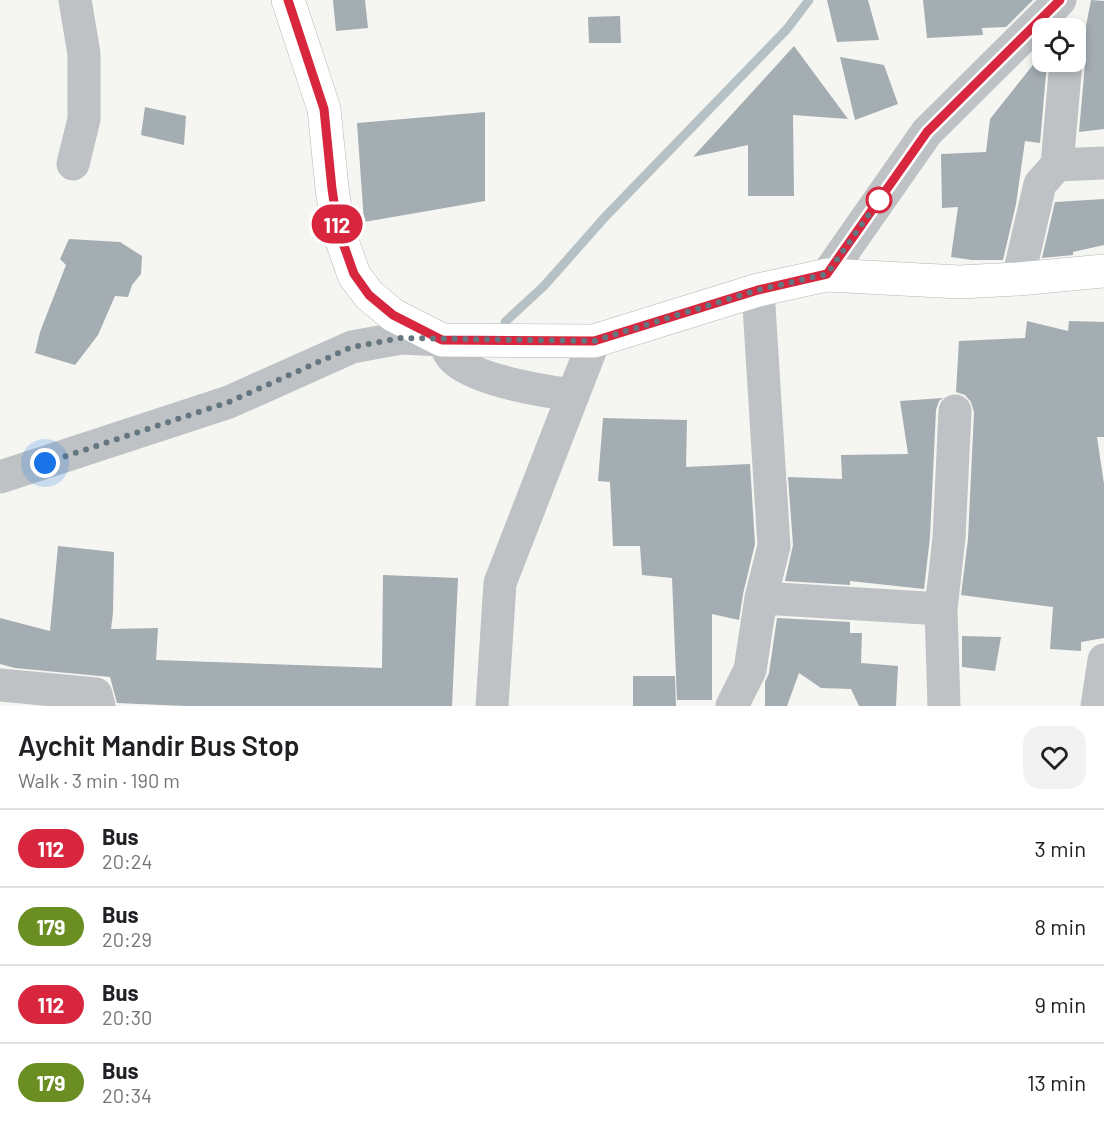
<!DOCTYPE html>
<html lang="en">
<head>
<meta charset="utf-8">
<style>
	:root { --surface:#fff; --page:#f2f2f2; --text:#202124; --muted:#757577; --line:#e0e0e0 }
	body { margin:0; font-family:Barlow,sans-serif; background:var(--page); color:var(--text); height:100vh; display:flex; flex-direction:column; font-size:22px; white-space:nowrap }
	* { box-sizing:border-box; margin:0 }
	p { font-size:20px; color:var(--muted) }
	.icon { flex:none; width:33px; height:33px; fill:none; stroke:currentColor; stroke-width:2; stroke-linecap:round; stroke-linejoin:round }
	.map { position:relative; height:706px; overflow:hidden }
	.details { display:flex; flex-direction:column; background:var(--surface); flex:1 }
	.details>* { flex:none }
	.badge { padding:0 12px; border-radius:20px; font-size:21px; line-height:39px }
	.buttons { position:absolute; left:1032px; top:18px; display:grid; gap:12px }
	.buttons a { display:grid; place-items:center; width:54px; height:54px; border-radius:12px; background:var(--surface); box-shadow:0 3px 9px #0003; font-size:30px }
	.you { position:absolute; width:30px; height:30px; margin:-15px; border:4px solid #fff; border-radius:50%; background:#1a73e8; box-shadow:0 0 0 9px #1a73e833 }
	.map>.badge { position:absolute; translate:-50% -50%; box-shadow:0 0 0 3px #fff }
	.round { display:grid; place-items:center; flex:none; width:63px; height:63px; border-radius:18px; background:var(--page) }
	.head { display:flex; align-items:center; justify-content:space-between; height:102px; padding:0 18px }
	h1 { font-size:28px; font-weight:600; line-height:45px }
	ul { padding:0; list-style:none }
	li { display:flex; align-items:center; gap:18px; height:78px; padding:0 18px; border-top:2px solid var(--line) }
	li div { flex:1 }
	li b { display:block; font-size:22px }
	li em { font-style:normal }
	li .badge { min-width:66px; font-weight:700; text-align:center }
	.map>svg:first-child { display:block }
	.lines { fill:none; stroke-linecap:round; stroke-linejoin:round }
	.stream { stroke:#b5c1c5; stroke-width:9 }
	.building { fill:#a4adb2 }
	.major-casing { stroke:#b1b6b9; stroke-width:34 }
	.minor { stroke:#bec2c5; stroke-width:33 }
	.major { stroke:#fff; stroke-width:33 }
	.line-casing { stroke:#fff; stroke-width:14 }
	.line { stroke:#d7263d; stroke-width:9 }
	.walk { stroke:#657681; stroke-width:6; stroke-dasharray:0 10.8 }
	.stop-dot { fill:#fff; stroke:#d7263d; stroke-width:3 }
</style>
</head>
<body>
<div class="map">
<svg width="1104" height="706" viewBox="0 0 1104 706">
	<rect width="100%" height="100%" fill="#f5f5f1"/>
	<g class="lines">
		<path class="stream" d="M 505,322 L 544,286 L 605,217 L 787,29 L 809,0"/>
	</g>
	<path class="building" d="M 333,0 L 365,0 L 368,28 L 336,31 Z
		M 827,0 L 868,0 L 879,40 L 837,42 Z
		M 923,0 L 1033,0 L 1006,27 L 982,28 L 983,35 L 927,38 Z
		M 1091,0 L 1104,1 L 1104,129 L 1079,132 L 1085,64 L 1081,52 Z
		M 620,16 L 621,43 L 589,43 L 588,17 Z
		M 794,46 L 848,119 L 793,115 L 794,196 L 748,196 L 748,145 L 693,157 Z
		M 840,57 L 884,65 L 898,104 L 855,120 Z
		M 1036,61 L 1047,62 L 1040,143 L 1025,141 L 1016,204 L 1003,260 L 972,260 L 951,257 L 958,207 L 942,208 L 941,154 L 986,152 L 990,119 Z
		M 145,107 L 186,116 L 184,145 L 141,135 Z
		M 485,112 L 485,201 L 364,222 L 357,123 Z
		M 1104,199 L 1104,245 L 1073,252 L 1073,255 L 1042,258 L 1055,202 Z
		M 69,239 L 120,242 L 142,256 L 141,274 L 132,285 L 128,297 L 115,296 L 98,335 L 75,365 L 35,353 L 40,332 L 66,265 L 60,259 Z
		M 1027,321 L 1068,331 L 1069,321 L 1104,322 L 1104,437 L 1097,437 L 1104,484 L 1104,638 L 1081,642 L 1081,651 L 1050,649 L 1053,607 L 961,595 L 968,539 L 974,412 L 971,402 L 965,395 L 956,392 L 959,341 L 1025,338 Z
		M 943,398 L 939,401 L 936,410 L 930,537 L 924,589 L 850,581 L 850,585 L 785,581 L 793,545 L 788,477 L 842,479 L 841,455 L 908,454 L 900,401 Z
		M 603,418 L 687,420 L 686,467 L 750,464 L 755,544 L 743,594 L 739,620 L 712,614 L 712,700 L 677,700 L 672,578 L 642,575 L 640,546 L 613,546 L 610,482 L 598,481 Z
		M 58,546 L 114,552 L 113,613 L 111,629 L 158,628 L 156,660 L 382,668 L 383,575 L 458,578 L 452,706 L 185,706 L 117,703 L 110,677 L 15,668 L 0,664 L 0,618 L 50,631 Z
		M 777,618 L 850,622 L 850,633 L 862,633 L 861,663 L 898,666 L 896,706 L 859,706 L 851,689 L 821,688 L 799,673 L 787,706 L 765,706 L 765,682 L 769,673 Z
		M 962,636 L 1001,637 L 995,671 L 962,667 Z
		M 633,676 L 675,676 L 676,706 L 633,706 Z"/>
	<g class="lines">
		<g class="major-casing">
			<path id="major" d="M 288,0 L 324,109 L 332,188 L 338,229 L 354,275 L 369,295 L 393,315 L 442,340 L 594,341 L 758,290 L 827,275 L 959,282 L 1018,279 L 1104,271"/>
		</g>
		<path class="minor" d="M 73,164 L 84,119 L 84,54 L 75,0
			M 1057,165 L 1066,62
			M 827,275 L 927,132 L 1060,0
			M 1018,279 L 1040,184 L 1057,165 L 1104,163
			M 0,477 L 229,402 L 352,347 L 401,338 L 442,340 C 445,345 448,352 452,357 C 471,380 543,391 573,395
			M 761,598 L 941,609 L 944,706
			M 941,609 L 949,538 L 955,411
			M 0,685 L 96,694 L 99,706
			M 492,706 L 500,583 L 594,341
			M 732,706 L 750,670 L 761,598 L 774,546 L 758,290
			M 1097,706 L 1104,660"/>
		<use href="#major" class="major"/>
	</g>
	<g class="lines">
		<g class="line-casing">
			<path id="line" d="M 288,0 L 324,109 L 332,189 L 338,229 L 354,274 L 369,295 L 393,315 L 442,340 L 594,341 L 758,290 L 827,274 L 927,132 L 1060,0"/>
		</g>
		<use href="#line" class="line"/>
		<path class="walk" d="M 45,463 L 229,402 L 352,347 L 401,338 L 594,341 L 758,290 L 827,274 L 879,200"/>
	</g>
	<circle class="stop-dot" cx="879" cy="200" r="12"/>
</svg>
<div class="buttons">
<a><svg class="icon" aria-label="locate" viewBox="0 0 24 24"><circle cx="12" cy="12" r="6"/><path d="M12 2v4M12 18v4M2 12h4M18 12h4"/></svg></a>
</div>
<div class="you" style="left:45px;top:463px"></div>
<b class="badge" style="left:337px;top:224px;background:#d7263d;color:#fff">112</b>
</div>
<section class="details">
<div class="head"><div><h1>Aychit Mandir Bus Stop</h1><p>Walk · 3 min · 190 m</p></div><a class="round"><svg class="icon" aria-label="heart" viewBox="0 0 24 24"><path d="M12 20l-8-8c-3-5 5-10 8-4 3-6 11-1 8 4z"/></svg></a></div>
<ul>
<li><span class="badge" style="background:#d7263d;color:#fff">112</span><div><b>Bus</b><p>20:24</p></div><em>3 min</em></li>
<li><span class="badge" style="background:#6b8e23;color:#fff">179</span><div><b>Bus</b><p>20:29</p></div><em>8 min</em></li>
<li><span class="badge" style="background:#d7263d;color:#fff">112</span><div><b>Bus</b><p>20:30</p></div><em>9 min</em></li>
<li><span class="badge" style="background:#6b8e23;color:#fff">179</span><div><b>Bus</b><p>20:34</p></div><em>13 min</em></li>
</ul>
</section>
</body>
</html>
